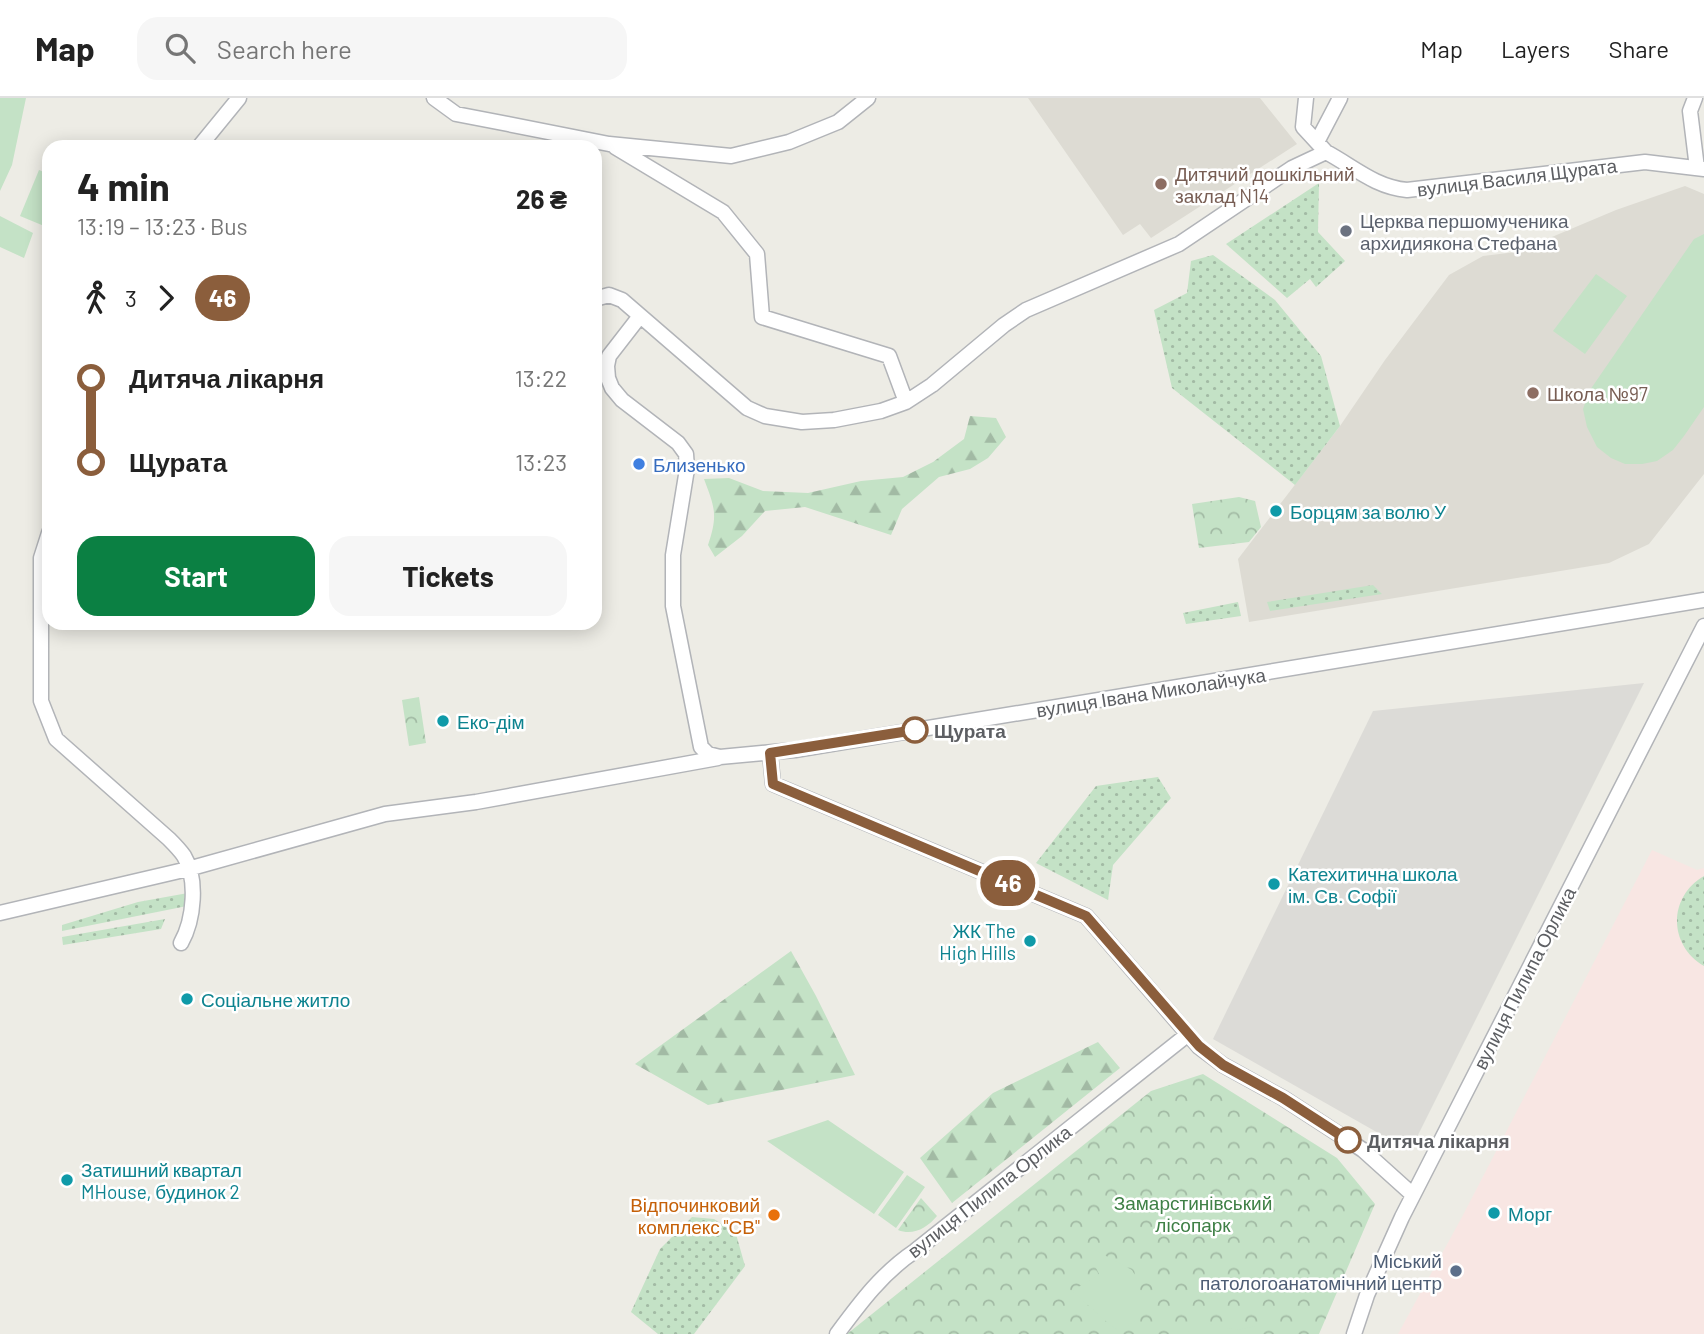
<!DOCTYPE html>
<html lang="en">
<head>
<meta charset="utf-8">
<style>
	:root { --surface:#fff; --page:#f6f6f6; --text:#222; --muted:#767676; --line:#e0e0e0; --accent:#0b8043 }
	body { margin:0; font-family:Barlow,sans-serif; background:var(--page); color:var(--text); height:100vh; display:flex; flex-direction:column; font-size:26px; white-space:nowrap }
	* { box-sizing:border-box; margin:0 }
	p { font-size:23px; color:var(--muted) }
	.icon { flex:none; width:38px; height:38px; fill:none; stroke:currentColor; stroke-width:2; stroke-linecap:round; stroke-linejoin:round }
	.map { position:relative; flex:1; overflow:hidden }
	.details { position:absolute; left:42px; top:42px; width:560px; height:490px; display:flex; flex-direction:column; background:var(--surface); border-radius:21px; box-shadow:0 4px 18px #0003 }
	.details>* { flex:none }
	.badge { padding:0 14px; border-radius:23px; font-size:24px; line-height:46px }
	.map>.badge { position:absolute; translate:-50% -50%; box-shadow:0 0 0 4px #fff }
	.legs { display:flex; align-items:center; gap:10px; height:77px; padding:0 35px; font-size:23px }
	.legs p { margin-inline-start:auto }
	.head { display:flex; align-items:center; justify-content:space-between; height:119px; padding:0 35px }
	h1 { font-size:38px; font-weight:700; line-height:52px }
	.button { display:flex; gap:14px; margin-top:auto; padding:14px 35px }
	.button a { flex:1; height:80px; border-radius:21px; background:var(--accent); color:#fff; font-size:28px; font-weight:700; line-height:80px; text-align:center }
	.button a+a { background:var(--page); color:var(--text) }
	ul { padding:0 35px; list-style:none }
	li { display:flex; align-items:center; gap:24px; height:84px; font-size:26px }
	li i { display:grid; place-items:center; width:10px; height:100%; margin:0 9px; background:currentColor }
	li i::after { content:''; width:18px; height:18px; margin:-9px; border:5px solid; border-radius:50%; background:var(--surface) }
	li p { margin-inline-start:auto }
	li:first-child i { background:linear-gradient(#0000 50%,currentColor 0) }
	li:last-child i { background:linear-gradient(currentColor 50%,#0000 0) }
	header { display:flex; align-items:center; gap:42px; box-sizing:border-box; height:98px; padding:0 35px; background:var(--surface); border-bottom:2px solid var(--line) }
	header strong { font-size:33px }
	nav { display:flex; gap:38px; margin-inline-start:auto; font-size:24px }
	.search { width:490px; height:63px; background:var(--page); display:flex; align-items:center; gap:18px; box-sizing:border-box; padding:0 24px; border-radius:21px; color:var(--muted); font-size:26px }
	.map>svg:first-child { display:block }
	.industrial { fill:#dcdbd7 }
	.education { fill:#dddbd3 }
	.medical { fill:#f8e6e3 }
	.grass { fill:url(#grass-dots) }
	.forest { fill:url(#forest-firs) }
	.park { fill:url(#park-crowns) }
	.garden { fill:#c4e2c6 }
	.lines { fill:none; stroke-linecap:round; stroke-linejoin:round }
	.minor-casing { stroke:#b2b4b8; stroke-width:17 }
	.minor { stroke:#fff; stroke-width:14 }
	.line-1-casing { stroke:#fff; stroke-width:16 }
	.line-1 { stroke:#8b5e3c; stroke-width:10 }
	.education-dot { fill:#8d6e63; stroke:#fff; stroke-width:2.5 }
	.worship-dot { fill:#6b7280; stroke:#fff; stroke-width:2.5 }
	.shop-dot { fill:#3f7fe0; stroke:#fff; stroke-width:2.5 }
	.culture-dot { fill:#0f9aa8; stroke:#fff; stroke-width:2.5 }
	.stop-1-dot { fill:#fff; stroke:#8b5e3c; stroke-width:3.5 }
	.food-dot { fill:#e8710a; stroke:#fff; stroke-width:2.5 }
	.service-dot { fill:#5c6f8a; stroke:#fff; stroke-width:2.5 }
	.labels { text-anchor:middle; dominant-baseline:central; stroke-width:5; stroke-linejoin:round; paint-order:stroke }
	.education-label { font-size:19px; fill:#785e54; stroke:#fff; text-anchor:start }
	.street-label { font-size:19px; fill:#5d5f63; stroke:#fff }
	.worship-label { font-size:19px; fill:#5b616d; stroke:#fff; text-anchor:start }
	.shop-label { font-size:19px; fill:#366cbe; stroke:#fff; text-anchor:start }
	.culture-label { font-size:19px; fill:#0d838f; stroke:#fff; text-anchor:start }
	.stop-label { font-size:19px; font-weight:bold; fill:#5d5f63; stroke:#fff; text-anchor:start }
	.park-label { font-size:19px; fill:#3f8046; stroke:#fff }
	.food-label { font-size:19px; fill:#c56008; stroke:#fff; text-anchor:end }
	.service-label { font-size:19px; fill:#4e5e75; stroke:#fff; text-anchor:end }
</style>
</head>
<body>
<header>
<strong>Map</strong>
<div class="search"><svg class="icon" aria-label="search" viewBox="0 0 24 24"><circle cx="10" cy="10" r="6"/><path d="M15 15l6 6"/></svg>Search here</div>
<nav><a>Map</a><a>Layers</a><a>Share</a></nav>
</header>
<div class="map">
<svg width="1704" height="1236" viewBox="0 0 1704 1236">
	<defs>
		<pattern id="grass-dots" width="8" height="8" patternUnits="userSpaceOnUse" patternTransform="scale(1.75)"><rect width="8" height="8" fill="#c4e2c6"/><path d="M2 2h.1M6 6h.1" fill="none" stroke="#a2baa4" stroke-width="1.8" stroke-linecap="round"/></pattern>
		<pattern id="forest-firs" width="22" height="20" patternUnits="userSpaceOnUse" patternTransform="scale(1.75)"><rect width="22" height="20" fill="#c4e2c6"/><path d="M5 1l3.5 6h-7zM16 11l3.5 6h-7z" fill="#a2baa4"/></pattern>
		<pattern id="park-crowns" width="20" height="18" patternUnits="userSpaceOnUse" patternTransform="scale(1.75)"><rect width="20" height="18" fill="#c4e2c6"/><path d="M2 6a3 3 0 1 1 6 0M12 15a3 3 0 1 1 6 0" fill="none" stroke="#a2baa4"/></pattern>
	</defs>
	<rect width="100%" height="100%" fill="#edece5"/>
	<path class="industrial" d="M 1644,585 L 1410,1053 L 1213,941 L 1373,613 Z"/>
	<path class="education" d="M 1028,0 L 1260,0 L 1297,46 L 1151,140 L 1140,126 L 1123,137 Z
		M 1685,88 L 1704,96 L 1704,376 L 1649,446 L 1609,465 L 1249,524 L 1238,461 L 1340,328 L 1385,262 L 1449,177 L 1483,158 L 1516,154 L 1616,112 Z"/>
	<path class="medical" d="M 1652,752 L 1697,772 L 1704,770 L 1704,1236 L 1398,1236 L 1462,1119 Z"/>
	<path class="grass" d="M 1319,85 L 1318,134 L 1345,163 L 1316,189 L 1310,181 L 1287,200 L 1226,146 Z
		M 1213,157 L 1275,202 L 1321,258 L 1340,328 L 1295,387 L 1172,290 L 1154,212 L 1187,195 L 1191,163 Z
		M 1373,487 L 1382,496 L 1270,513 L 1267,504 Z
		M 1238,504 L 1241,518 L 1186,526 L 1183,515 Z
		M 1158,679 L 1171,700 L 1113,767 L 1108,802 L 1036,765 L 1096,688 Z
		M 1704,778 L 1704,868 C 1668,847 1668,799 1704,778 Z
		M 188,795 L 187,808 L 62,833 L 62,827 L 138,804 Z
		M 165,821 L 161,831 L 63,847 L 62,839 Z
		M 692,1119 L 714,1121 L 736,1136 L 745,1168 L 694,1236 L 658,1236 L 631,1214 L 660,1151 Z"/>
	<path class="forest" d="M 970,318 L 996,320 L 1006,339 L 988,360 L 970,371 L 939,379 L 902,411 L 891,437 L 805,409 L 765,413 L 742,438 L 715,459 L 708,447 C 718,417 715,410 704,381 L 729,380 L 763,393 L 808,395 L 861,383 L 903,379 L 933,364 L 964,341 Z
		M 791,853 L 816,898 L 855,977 L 708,1007 L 635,966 Z
		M 1098,944 L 1120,970 L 952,1105 L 920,1060 L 993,995 Z"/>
	<path class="park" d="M 1239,399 L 1255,403 L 1261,429 L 1249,444 L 1199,450 L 1192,406 Z
		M 419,599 L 426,645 L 409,648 L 402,602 Z
		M 1203,976 L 1337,1060 L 1375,1106 L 1319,1236 L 847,1236 L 1151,993 Z
		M 921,1100 L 937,1118 C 927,1130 913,1138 898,1132 Z"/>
	<path class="garden" d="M 0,0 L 26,0 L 12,67 L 0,93 Z
		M 39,72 L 49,76 L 49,130 L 20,118 Z
		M 0,118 L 33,135 L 24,160 L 0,149 Z
		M 1704,136 L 1704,309 L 1684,338 L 1673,352 L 1657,363 L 1642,366 L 1625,366 L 1611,360 L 1597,349 L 1587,329 L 1583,311 L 1590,292 L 1694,141 Z
		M 1596,176 L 1627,198 L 1585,256 L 1553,233 Z
		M 828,1022 L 904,1074 L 874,1116 L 767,1043 Z
		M 907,1077 L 925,1089 L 896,1130 L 878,1117 Z
		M 1084,1146 L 1132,1172 L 1139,1184 L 1136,1198 L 1145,1216 L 1125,1230 L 1118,1232 L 1109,1226 L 1072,1193 L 1099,1176 Z
		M 1205,1225 L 1236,1232 L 1256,1228 L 1255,1236 L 1188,1236 L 1191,1229 Z"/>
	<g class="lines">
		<g class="minor-casing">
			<path id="minor" d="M 434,0 L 456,16 L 508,26 L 609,46 L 731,58 L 789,44 L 838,24 L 868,0
				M 1306,0 L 1303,29 L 1326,54
				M 1695,0 L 1690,13 L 1697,70
				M 1317,44 L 1340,0
				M 199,49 L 239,0
				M 615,49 L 723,114 L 757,156 L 762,219 L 889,258 L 906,304
				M 595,201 L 609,197 L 622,202 L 747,310 L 765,318 L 802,324 L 834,322 L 881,313 L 906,304 L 932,287 L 1004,227 L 1026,212 L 1179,146 L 1292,70 L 1326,54 C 1354,69 1375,89 1407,92 L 1645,64 L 1704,71
				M 640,218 L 609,258 L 607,268 L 608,280 L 612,290 L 622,302 L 678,345 L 686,356 L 687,371 L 673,457 L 673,508 L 701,649 L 708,656 L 720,659 L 795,652 L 1704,502
				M 49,435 L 41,460 L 41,603 L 56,641 L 169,741 C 174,746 180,752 184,758 C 198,781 194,822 181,845
				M 770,655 L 773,686 L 1086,818 L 1199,949 L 1223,967 L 1283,1000 L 1363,1052 L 1413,1097
				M 0,815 L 188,771 L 385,716 L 476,704 L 718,660
				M 837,1236 C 860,1205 882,1175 915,1153 L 1187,937
				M 1354,1236 L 1367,1197 L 1402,1119 L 1704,528"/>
		</g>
		<use href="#minor" class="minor"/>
	</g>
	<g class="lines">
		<g class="line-1-casing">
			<path id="line-1" d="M 915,632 L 770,655 L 773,686 L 1086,818 L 1199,948 L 1223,967 L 1283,1000 L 1348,1042"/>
		</g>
		<use href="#line-1" class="line-1"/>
	</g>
	<g class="education-dot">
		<circle cx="1161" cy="86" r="7"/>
		<circle cx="1533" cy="295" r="7"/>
	</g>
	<circle class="worship-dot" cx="1346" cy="133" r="7"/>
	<circle class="shop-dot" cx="639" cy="366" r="7"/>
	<g class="culture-dot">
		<circle cx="1276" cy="413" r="7"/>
		<circle cx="443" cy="623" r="7"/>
		<circle cx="1274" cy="786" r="7"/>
		<circle cx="1030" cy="843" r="7"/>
		<circle cx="187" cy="901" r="7"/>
		<circle cx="67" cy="1082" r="7"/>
		<circle cx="1494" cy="1115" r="7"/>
	</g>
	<g class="stop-1-dot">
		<circle cx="915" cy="632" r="12"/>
		<circle cx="1348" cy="1042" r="12"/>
	</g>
	<circle class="food-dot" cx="774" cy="1117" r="7"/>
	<circle class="service-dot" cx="1456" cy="1173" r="7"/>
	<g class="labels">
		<g class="education-label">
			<text x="1175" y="75">Дитячий дошкільний<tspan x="1175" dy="22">заклад N14</tspan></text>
			<text x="1547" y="295">Школа №97</text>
		</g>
		<g class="street-label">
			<text transform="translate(1517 79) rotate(-7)">вулиця Василя Щурата</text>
			<text transform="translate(1151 594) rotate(-9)">вулиця Івана Миколайчука</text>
			<text transform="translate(1524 880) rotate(-63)">вулиця Пилипа Орлика</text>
			<text transform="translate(989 1093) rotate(-38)">вулиця Пилипа Орлика</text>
		</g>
		<g class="worship-label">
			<text x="1360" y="122">Церква першомученика<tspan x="1360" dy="22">архидиякона Стефана</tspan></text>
		</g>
		<g class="shop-label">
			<text x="653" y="366">Близенько</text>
		</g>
		<g class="culture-label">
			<text x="1290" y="413">Борцям за волю У</text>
			<text x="457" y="623">Еко-дім</text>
			<text x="1288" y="775">Катехитична школа<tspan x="1288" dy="22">ім. Св. Софії</tspan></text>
			<text x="1016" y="832" text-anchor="end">ЖК The<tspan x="1016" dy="22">High Hills</tspan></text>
			<text x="201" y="901">Соціальне житло</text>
			<text x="81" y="1071">Затишний квартал<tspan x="81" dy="22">MHouse, будинок 2</tspan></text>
			<text x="1508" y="1115">Морг</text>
		</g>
		<g class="stop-label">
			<text x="934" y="632">Щурата</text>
			<text x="1367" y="1042">Дитяча лікарня</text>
		</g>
		<g class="park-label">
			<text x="1193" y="1104">Замарстинівський<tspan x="1193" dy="22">лісопарк</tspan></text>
		</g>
		<g class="food-label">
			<text x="760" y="1106">Відпочинковий<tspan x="760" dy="22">комплекс "СВ"</tspan></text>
		</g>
		<g class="service-label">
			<text x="1442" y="1162">Міський<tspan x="1442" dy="22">патологоанатомічний центр</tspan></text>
		</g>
	</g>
</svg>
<b class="badge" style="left:1008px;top:785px;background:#8b5e3c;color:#fff">46</b>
<section class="details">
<div class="head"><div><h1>4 min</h1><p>13:19 – 13:23 · Bus</p></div><b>26 ₴</b></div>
<div class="legs"><svg class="icon" aria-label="walk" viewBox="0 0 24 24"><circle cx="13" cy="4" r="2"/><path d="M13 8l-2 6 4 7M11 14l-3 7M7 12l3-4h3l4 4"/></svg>3<svg class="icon" aria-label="forward" viewBox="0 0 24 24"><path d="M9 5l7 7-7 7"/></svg><b class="badge" style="background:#8b5e3c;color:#fff">46</b></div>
<ul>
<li><i style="color:#8b5e3c"></i><b>Дитяча лікарня</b><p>13:22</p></li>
<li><i style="color:#8b5e3c"></i><b>Щурата</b><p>13:23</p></li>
</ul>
<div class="button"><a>Start</a><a>Tickets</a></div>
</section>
</div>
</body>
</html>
